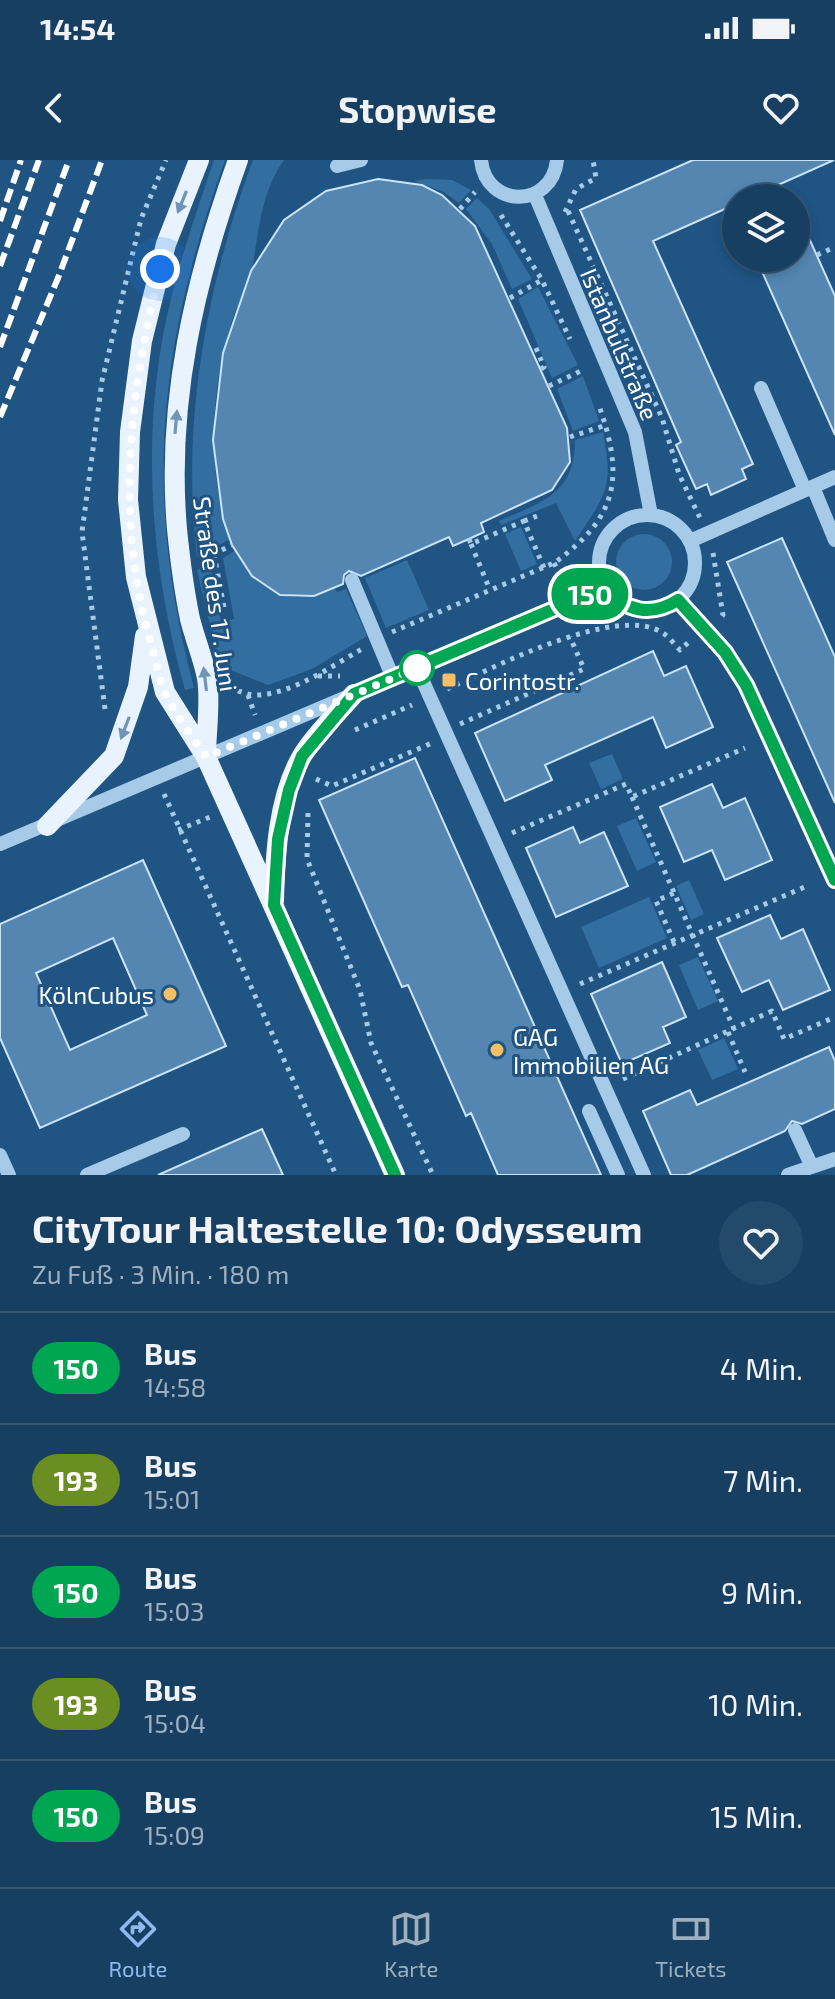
<!DOCTYPE html>
<html lang="de">
<head>
<meta charset="utf-8">
<style>
	:root { --surface:#173f62; --page:#244a6b; --text:#f1f3f6; --muted:#9eafbe; --line:#365877; --accent:#90b9f0 }
	body { margin:0; font-family:"Exo 2",sans-serif; background:var(--page); color:var(--text); height:100vh; display:flex; flex-direction:column; font-size:30px; white-space:nowrap }
	* { box-sizing:border-box; margin:0 }
	p { font-size:26px; color:var(--muted) }
	.icon { flex:none; width:44px; height:44px; fill:none; stroke:currentColor; stroke-width:2; stroke-linecap:round; stroke-linejoin:round }
	.map { position:relative; height:1015px; overflow:hidden }
	.drawer { display:flex; flex-direction:column; background:var(--surface); flex:1 }
	.drawer>* { flex:none }
	.badge { padding:0 16px; border-radius:26px; font-size:28px; line-height:52px }
	.buttons { position:absolute; left:722px; top:24px; display:grid; gap:16px }
	.buttons a { display:grid; place-items:center; width:88px; height:88px; border-radius:50%; background:var(--surface); box-shadow:0 4px 12px #0003,0 0 0 2px var(--line); font-size:40px }
	.you { position:absolute; width:40px; height:40px; margin:-20px; border:6px solid #fff; border-radius:50%; background:#1a73e8; box-shadow:0 0 0 12px #1a73e833 }
	.map>.badge { position:absolute; translate:-50% -50%; box-shadow:0 0 0 4px #fff }
	.round { display:grid; place-items:center; flex:none; width:84px; height:84px; border-radius:42px; background:var(--page) }
	.overview { display:flex; align-items:center; justify-content:space-between; height:136px; padding:0 32px }
	h1 { font-size:38px; font-weight:700; line-height:60px }
	ul { padding:0; list-style:none }
	li { display:flex; align-items:center; gap:24px; height:112px; padding:0 32px; border-top:2px solid var(--line) }
	li div { flex:1 }
	li b { display:block; font-size:30px }
	li em { font-style:normal }
	li .badge { min-width:88px; font-weight:700; text-align:center }
	.status { display:flex; justify-content:space-between; align-items:center; height:56px; padding:0 40px; background:var(--surface); direction:ltr }
	.status svg { height:22px; fill:currentColor }
	header { display:flex; justify-content:space-between; align-items:center; height:104px; padding:0 32px; background:var(--surface); font-size:36px; font-weight:700 }
	.tabs { display:flex; justify-content:space-around; align-items:center; height:112px; border-top:2px solid var(--line); background:var(--surface); font-size:22px; color:var(--muted) }
	.tabs a { display:grid; justify-items:center; gap:4px }
	.tabs .active { color:var(--accent) }
	.map>svg:first-child { display:block }
	.green { fill:#336ea1 }
	.building { fill:#5486b1; stroke:#cae3f7; stroke-width:2; fill-rule:evenodd }
	.lines { fill:none; stroke-linecap:round; stroke-linejoin:round }
	.path { stroke:#a6cbe9; stroke-width:5; stroke-dasharray:4 6; stroke-linecap:butt }
	.minor { stroke:#a6cbe9; stroke-width:14 }
	.major { stroke:#e9f3fe; stroke-width:20 }
	.rail { stroke:#fff; stroke-width:6; stroke-dasharray:14 6; stroke-linecap:butt }
	.oneway { fill:#7094b4 }
	.line-casing { stroke:#fff; stroke-width:18 }
	.line { stroke:#00a651; stroke-width:12 }
	.walk { stroke:#fff; stroke-width:8; stroke-dasharray:0 14.4 }
	.stop-dot { fill:#fff; stroke:#00a651; stroke-width:4 }
	.poi-dot { fill:#f7bf65; stroke:#1f5483; stroke-width:3 }
	.labels { text-anchor:middle; dominant-baseline:central; stroke-width:6; stroke-linejoin:round; paint-order:stroke }
	.street-label { font-size:24px; fill:#fff; stroke:#1f5483 }
	.poi-label { font-size:24px; fill:#fff; stroke:#1f5483; text-anchor:start }
</style>
</head>
<body>
<div class="status"><b>14:54</b><svg viewBox="0 0 49 12"><path d="M0 12V9h3v3zM5 12V6h3v6zM10 12V3h3v9zM15 12V0h3v12zM26 1h20v11H26zM47 4h2v5h-2z"/></svg></div>
<header><svg class="icon" aria-label="back" viewBox="0 0 24 24"><path d="M15 5l-7 7 7 7"/></svg>Stopwise<svg class="icon" aria-label="heart" viewBox="0 0 24 24"><path d="M12 20l-8-8c-3-5 5-10 8-4 3-6 11-1 8 4z"/></svg></header>
<div class="map">
<svg width="835" height="1015" viewBox="0 0 835 1015">
	<rect width="100%" height="100%" fill="#1f5483"/>
	<path class="green" d="M 214,0 L 225,0 C 158,187 143,335 194,528 L 185,530 C 153,415 142,299 162,181 C 173,119 194,59 214,0 Z
		M 253,0 L 284,0 C 262,31 259,68 253,104 C 249,126 235,147 230,168 C 210,237 207,310 230,379 L 197,397 C 181,263 206,127 253,0 Z
		M 425,19 L 452,20 L 471,30 L 459,43 L 444,32 L 414,21 Z
		M 477,38 L 489,49 L 532,119 L 512,129 L 492,84 L 466,49 Z
		M 538,127 L 578,205 L 552,218 L 518,139 Z
		M 583,216 L 599,261 L 573,271 L 557,229 Z
		M 603,272 C 614,329 606,334 575,381 L 556,343 L 501,365 L 499,361 C 542,342 575,334 575,280 Z
		M 521,367 L 537,404 L 521,411 L 505,374 Z
		M616 402a28 28 0 1 1 56 0a28 28 0 1 1-56 0Z
		M 236,390 C 261,431 286,450 335,428 L 337,432 L 346,429 L 367,476 L 312,509 L 268,525 L 233,511 L 221,514 L 197,410 L 210,404 L 221,462 L 234,459 L 223,398 Z
		M 407,400 L 429,450 L 386,468 L 365,418 Z
		M 612,594 L 623,619 L 601,629 L 589,603 Z
		M 636,658 L 656,702 L 637,711 L 617,666 Z
		M 689,720 L 704,754 L 691,760 L 676,726 Z
		M 649,737 L 667,778 L 599,808 L 581,767 Z
		M 698,797 L 718,841 L 698,850 L 679,805 Z
		M 724,878 L 738,909 L 712,920 L 698,890 Z"/>
	<path class="building" d="M 693,0 L 834,0 L 749,38 L 736,38 L 736,44 L 653,81 L 753,304 L 742,309 L 746,319 L 711,335 L 707,324 L 696,329 L 676,285 L 681,282 L 580,50 Z
		M 378,19 L 422,25 L 442,35 L 475,66 L 567,268 L 570,302 L 552,330 L 481,363 L 484,372 L 469,379 L 453,386 L 449,377 L 361,416 L 349,411 L 344,415 L 343,424 L 314,436 L 280,435 L 252,416 L 232,385 L 223,359 L 213,280 L 223,193 L 251,111 L 284,60 L 326,31 Z
		M 796,49 L 835,136 L 835,275 L 756,98 L 796,98 Z
		M 782,378 L 835,497 L 835,643 L 727,402 Z
		M 653,491 L 664,516 L 686,506 L 713,567 L 666,588 L 653,557 L 545,605 L 552,620 L 505,641 L 475,573 Z
		M 415,598 L 601,1015 L 498,1015 L 471,953 L 466,956 L 408,825 L 402,827 L 319,640 Z
		M 712,624 L 723,648 L 745,638 L 772,700 L 725,720 L 712,690 L 684,702 L 660,647 Z
		M 573,667 L 580,683 L 604,672 L 628,726 L 556,757 L 526,688 Z
		M 143,700 L 226,886 L 40,968 L 0,878 L 0,764 ZM 113,778 L 147,855 L 70,890 L 36,813 Z
		M 770,755 L 781,779 L 803,769 L 830,830 L 783,850 L 769,820 L 742,832 L 717,778 Z
		M 662,802 L 686,857 L 663,867 L 670,883 L 622,904 L 591,834 Z
		M 829,887 L 835,901 L 835,949 L 802,964 L 792,961 L 785,971 L 687,1015 L 671,1015 L 643,951 L 690,930 L 697,945 Z
		M 262,969 L 283,1015 L 158,1015 Z"/>
	<g class="lines">
		<path class="path" d="M 460,49 L 475,32
			M 568,51 L 662,258 L 679,314 L 700,358
			M 565,52 L 576,29 L 596,18 L 593,0
			M 501,55 L 542,120 L 570,179
			M 817,95 L 835,87
			M 510,138 L 542,120
			M 536,188 L 544,207 L 541,209
			M 549,226 L 585,209
			M 570,277 L 606,265
			M 524,361 L 537,356
			M 469,379 L 471,384 L 524,361 L 544,408
			M 471,384 L 490,430
			M 713,393 L 723,455 L 718,459
			M 214,394 L 225,453
			M 204,399 L 232,385
			M 554,403 L 566,426
			M 392,472 L 554,403 C 620,356 624,315 598,243
			M 318,516 L 340,516
			M 228,529 C 238,529 247,536 258,535 C 294,533 332,506 362,489
			M 447,529 C 492,508 617,443 663,473 C 669,477 675,485 680,490 L 691,480
			M 248,535 L 255,555
			M 105,549 L 82,372 L 102,221 L 141,59 L 166,0
			M 460,564 L 584,509 L 570,477
			M 355,570 L 412,545
			M 316,619 L 332,626 L 432,583
			M 164,634 L 336,1015
			M 632,637 L 734,869
			M 308,653 L 307,699 L 360,830 L 371,883 L 433,1015
			M 178,670 L 210,657
			M 512,673 L 626,624 L 632,637 L 745,588
			M 674,782 L 656,741 L 674,733
			M 580,824 L 807,726
			M 728,872 L 745,912
			M 623,919 L 772,851 L 784,879 L 835,857"/>
		<path class="minor" d="M 481,0 C 486,49 552,49 557,0
			M 337,6 L 361,0
			M 535,35 L 635,272 L 651,355
			M 761,228 L 805,330
			M 813,327 L 835,380
			M599 403a48 48 0 1 1 96 0a48 48 0 1 1-96 0Z
			M 690,381 L 835,317
			M 352,420 L 393,518
			M 678,440 L 725,492 L 746,525 L 835,720
			M 417,508 L 644,1015
			M 0,684 L 606,427
			M 589,951 L 618,1015
			M 795,970 L 812,1007
			M 0,995 L 9,1015
			M 87,1015 L 183,974
			M 788,1015 L 835,999"/>
		<path class="major" d="M 199,0 L 166,84 L 142,181 L 130,272 L 128,340 L 136,417 L 165,532 L 206,597 L 395,1015
			M 206,597 C 206,572 211,542 207,518 C 203,498 195,479 190,459 C 184,430 180,399 177,369 C 166,242 195,119 238,0
			M 47,666 L 114,596 L 138,527 L 145,476
			M 274,741 C 275,696 278,637 302,596 C 315,574 337,554 354,534"/>
		<path class="rail" d="M 0,61 L 21,0
			M 0,106 L 39,0
			M 0,187 L 69,0
			M 0,257 L 58,118 L 102,0"/>
	</g>
	<defs><path id="oneway-solid" d="M-6-.8H1V-3.2L6.5 0L1 3.2V.8H-6Z" transform="scale(2)"/></defs>
	<g class="oneway">
		<use href="#oneway-solid" transform="translate(182 42) rotate(112)"/>
		<use href="#oneway-solid" transform="translate(176 262) rotate(-85)"/>
		<use href="#oneway-solid" transform="translate(205 519) rotate(-97)"/>
		<use href="#oneway-solid" transform="translate(125 568) rotate(111)"/>
	</g>
	<g class="lines">
		<g class="line-casing">
			<path id="line" d="M 395,1015 L 274,745 L 278,679 L 289,630 L 302,596 L 354,534 L 606,427 C 625,452 651,457 678,440 L 725,492 L 746,525 L 835,720"/>
		</g>
		<use href="#line" class="line"/>
		<path class="walk" d="M 160,109 C 130,232 115,353 149,477 C 155,496 158,518 166,535 C 177,557 193,577 206,597 L 417,508"/>
	</g>
	<circle class="stop-dot" cx="417" cy="508" r="16"/>
	<g class="poi-dot">
		<rect x="441" y="512" width="16" height="16" rx="4"/>
		<circle cx="170" cy="834" r="8"/>
		<circle cx="497" cy="890" r="8"/>
	</g>
	<g class="labels">
		<g class="street-label">
			<text transform="translate(620 184) rotate(67)">Istanbulstraße</text>
			<text transform="translate(216 434) rotate(82)">Straße des 17. Juni</text>
		</g>
		<g class="poi-label">
			<text x="465" y="520">Corintostr.</text>
			<text x="154" y="834" text-anchor="end">KölnCubus</text>
			<text x="513" y="876">GAG<tspan x="513" dy="28">Immobilien AG</tspan></text>
		</g>
	</g>
</svg>
<div class="buttons">
<a><svg class="icon" aria-label="layers" viewBox="0 0 24 24"><path d="M12 4l9 5-9 5-9-5zM3 14l9 5 9-5"/></svg></a>
</div>
<div class="you" style="left:160px;top:109px"></div>
<b class="badge" style="left:590px;top:434px;background:#00a651;color:#fff">150</b>
</div>
<section class="drawer">
<div class="overview"><div><h1>CityTour Haltestelle 10: Odysseum</h1><p>Zu Fuß · 3 Min. · 180 m</p></div><a class="round"><svg class="icon" aria-label="heart" viewBox="0 0 24 24"><path d="M12 20l-8-8c-3-5 5-10 8-4 3-6 11-1 8 4z"/></svg></a></div>
<ul>
<li><span class="badge" style="background:#00a651;color:#fff">150</span><div><b>Bus</b><p>14:58</p></div><em>4 Min.</em></li>
<li><span class="badge" style="background:#6b8e23;color:#fff">193</span><div><b>Bus</b><p>15:01</p></div><em>7 Min.</em></li>
<li><span class="badge" style="background:#00a651;color:#fff">150</span><div><b>Bus</b><p>15:03</p></div><em>9 Min.</em></li>
<li><span class="badge" style="background:#6b8e23;color:#fff">193</span><div><b>Bus</b><p>15:04</p></div><em>10 Min.</em></li>
<li><span class="badge" style="background:#00a651;color:#fff">150</span><div><b>Bus</b><p>15:09</p></div><em>15 Min.</em></li>
</ul>
</section>
<nav class="tabs">
<a class="active"><svg class="icon" aria-label="directions" viewBox="0 0 24 24"><path d="M12 3l9 9-9 9-9-9zM9 14v-3h6M13 9l2 2-2 2"/></svg>Route</a>
<a><svg class="icon" aria-label="map" viewBox="0 0 24 24"><path d="M3 6l6-2 6 2 6-2v14l-6 2-6-2-6 2zM9 4v14M15 6v14"/></svg>Karte</a>
<a><svg class="icon" aria-label="tickets" viewBox="0 0 24 24"><path d="M3 7h18v10H3zM15 7v10"/></svg>Tickets</a>
</nav>
</body>
</html>
